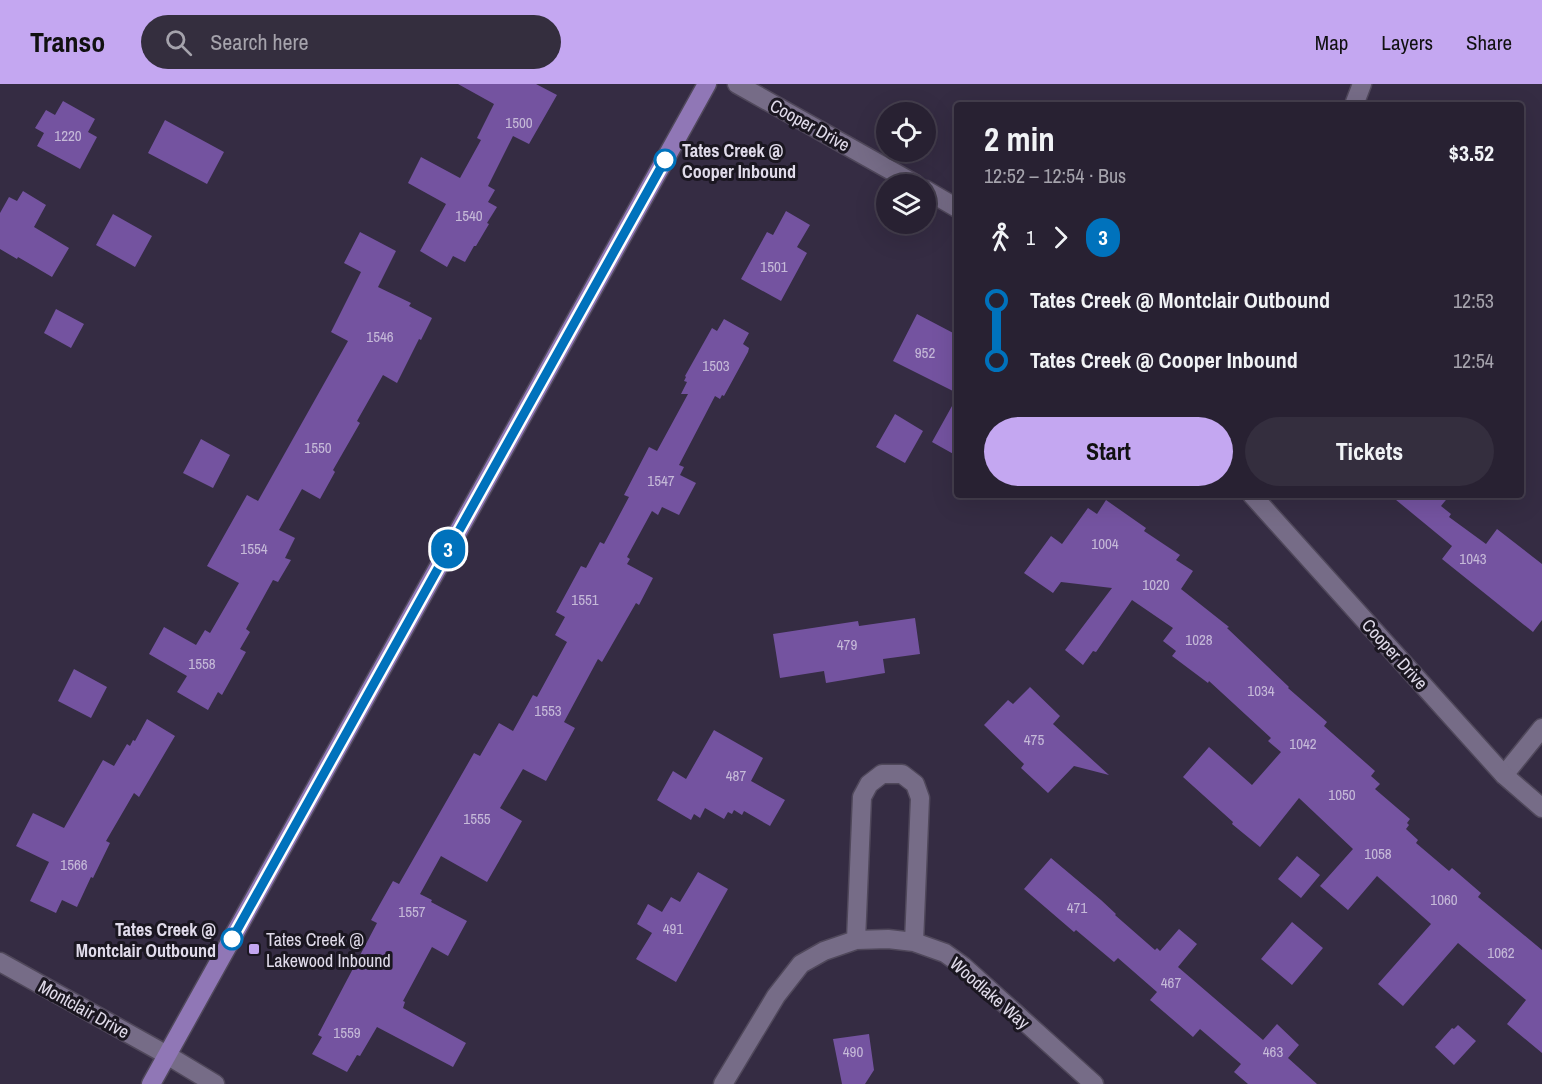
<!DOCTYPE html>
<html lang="en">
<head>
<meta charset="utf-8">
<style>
	:root { --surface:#282132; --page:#342e3e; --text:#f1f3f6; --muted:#a5a3ac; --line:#443e4d; --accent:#c4a7f1 }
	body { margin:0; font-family:"Archivo Narrow",sans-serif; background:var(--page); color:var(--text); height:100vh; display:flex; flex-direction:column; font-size:22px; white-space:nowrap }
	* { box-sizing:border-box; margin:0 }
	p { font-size:20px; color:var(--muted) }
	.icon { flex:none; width:33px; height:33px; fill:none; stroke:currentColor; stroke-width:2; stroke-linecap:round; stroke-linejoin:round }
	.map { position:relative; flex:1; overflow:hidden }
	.side { position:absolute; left:954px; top:18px; width:570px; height:396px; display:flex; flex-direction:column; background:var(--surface); border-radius:6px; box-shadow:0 6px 24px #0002,0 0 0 2px var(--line) }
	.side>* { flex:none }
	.badge { padding:0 12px; border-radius:20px; font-size:21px; line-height:39px }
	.buttons { position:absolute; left:876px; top:18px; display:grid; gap:12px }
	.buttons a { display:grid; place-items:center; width:60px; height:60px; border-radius:50%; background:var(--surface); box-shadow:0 6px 24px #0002,0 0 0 2px var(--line); font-size:30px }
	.map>.badge { position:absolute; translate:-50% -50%; box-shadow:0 0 0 3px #fff }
	.legs { display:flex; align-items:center; gap:9px; height:66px; padding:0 30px; font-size:20px }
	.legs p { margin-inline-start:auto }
	.head { display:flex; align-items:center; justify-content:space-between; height:102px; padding:0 30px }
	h1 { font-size:33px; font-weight:700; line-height:45px }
	.cta { display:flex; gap:12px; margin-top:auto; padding:12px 30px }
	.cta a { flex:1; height:69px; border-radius:36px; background:var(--accent); color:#111; font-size:24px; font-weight:700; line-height:69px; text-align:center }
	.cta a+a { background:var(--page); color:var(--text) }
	ul { padding:0 30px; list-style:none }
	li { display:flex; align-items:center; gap:21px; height:60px; font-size:22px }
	li i { display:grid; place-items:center; width:9px; height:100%; margin:0 8px; background:currentColor }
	li i::after { content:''; width:15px; height:15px; margin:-8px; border:4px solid; border-radius:50%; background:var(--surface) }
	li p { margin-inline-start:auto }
	li:first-child i { background:linear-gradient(#0000 50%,currentColor 0) }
	li:last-child i { background:linear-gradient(currentColor 50%,#0000 0) }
	header { display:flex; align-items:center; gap:36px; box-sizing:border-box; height:84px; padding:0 30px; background:var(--accent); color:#111 }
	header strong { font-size:28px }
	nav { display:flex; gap:33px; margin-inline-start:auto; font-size:21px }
	.search { width:420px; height:54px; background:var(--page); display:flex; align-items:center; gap:15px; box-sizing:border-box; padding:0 21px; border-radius:33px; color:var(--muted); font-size:22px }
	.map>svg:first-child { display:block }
	.building { fill:#7453a0 }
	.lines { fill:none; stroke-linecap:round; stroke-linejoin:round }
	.minor-casing { stroke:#50485b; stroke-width:21 }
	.tertiary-casing { stroke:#50485b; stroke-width:21 }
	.primary-casing { stroke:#50485b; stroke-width:21 }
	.minor { stroke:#766c87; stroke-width:18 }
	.tertiary { stroke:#766c87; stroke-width:18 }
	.primary { stroke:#9077b6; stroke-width:18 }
	.line-1-casing { stroke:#fff; stroke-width:14 }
	.line-1 { stroke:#0072bc; stroke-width:9 }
	.stop-1-dot { fill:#fff; stroke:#0072bc; stroke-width:3 }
	.poi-dot { fill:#c4a7f1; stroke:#1b1721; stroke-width:2 }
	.labels { text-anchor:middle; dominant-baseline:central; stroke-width:6; stroke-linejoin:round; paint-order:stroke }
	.number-label { font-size:15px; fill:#c5b9d8 }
	.street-label { font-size:18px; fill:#e0dbea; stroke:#1b1721 }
	.stop-label { font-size:18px; font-weight:bold; fill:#e0dbea; stroke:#1b1721; text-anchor:start }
	.poi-label { font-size:18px; fill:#e0dbea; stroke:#1b1721; text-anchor:start }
</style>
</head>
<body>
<header>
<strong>Transo</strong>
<div class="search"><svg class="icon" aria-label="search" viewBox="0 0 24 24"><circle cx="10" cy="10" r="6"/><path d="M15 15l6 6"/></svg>Search here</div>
<nav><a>Map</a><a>Layers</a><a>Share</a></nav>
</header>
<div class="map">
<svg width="1542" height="1000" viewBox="0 0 1542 1000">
	<rect width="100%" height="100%" fill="#352c43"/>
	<path class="building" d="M 458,0 L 536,0 L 557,11 L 529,60 L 513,52 L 488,102 L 495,106 L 488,118 L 497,123 L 487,139 L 489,140 L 476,162 L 474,162 L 465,178 L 453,172 L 447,183 L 420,167 L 446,120 L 408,99 L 421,73 L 460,94 L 481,56 L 477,54 L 494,20 Z
		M 63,17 L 95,35 L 88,48 L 97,53 L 80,85 L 37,62 L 44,49 L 35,44 L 46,26 L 55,31 Z
		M 165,36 L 224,68 L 207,100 L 148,69 Z
		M 23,107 L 46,121 L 34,143 L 69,164 L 52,193 L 18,173 L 17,175 L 0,165 L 0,129 L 9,113 L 17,117 Z
		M 786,127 L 810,141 L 797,163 L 807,169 L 781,217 L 741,195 L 767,148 L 773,151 Z
		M 113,130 L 152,152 L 135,183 L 96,161 Z
		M 360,148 L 396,167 L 378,203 L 411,219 L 409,222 L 432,234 L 421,256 L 419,255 L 397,299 L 383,291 L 357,337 L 360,339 L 333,386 L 335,388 L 320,415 L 302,405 L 279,446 L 295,454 L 285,474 L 291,476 L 278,498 L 273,496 L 246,545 L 250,548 L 240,565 L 246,568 L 222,611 L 218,608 L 208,626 L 177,608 L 187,592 L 149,570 L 164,543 L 196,561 L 205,546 L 210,549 L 239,499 L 207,482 L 247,411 L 258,417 L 348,257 L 331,248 L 361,188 L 344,179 Z
		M 56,225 L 84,240 L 71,264 L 44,249 Z
		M 917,230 L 957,251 L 957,309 L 893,277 Z
		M 724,235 L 749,249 L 743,260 L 749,264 L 748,268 L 724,312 L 722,311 L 720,315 L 715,312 L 679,381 L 684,383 L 680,391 L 696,399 L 679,431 L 662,423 L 658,431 L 652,427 L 627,473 L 630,475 L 627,480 L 653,494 L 639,521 L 636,519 L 602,578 L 598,575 L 564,638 L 575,644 L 546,697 L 523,685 L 500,724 L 522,737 L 487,798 L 441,772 L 420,810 L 432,816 L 431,818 L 467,837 L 448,872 L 432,863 L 403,917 L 405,918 L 403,924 L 466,959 L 453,983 L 377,943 L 360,972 L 357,971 L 347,988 L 312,970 L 322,953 L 318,951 L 377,839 L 371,836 L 393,797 L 399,800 L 474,669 L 480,672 L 499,639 L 513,647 L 533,611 L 537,613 L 567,558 L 555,551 L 565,533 L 556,528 L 581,482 L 586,484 L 600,458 L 604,460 L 629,413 L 624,411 L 649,363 L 657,367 L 688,310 L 681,310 L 687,298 L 684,297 L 686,293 L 685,292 L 712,244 L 717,247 Z
		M 957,313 L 957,372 L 932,358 Z
		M 895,330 L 923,347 L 905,379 L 876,363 Z
		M 201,355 L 230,371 L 213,404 L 183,389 Z
		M 1390,411 L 1450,411 L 1441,422 L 1451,430 L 1449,433 L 1486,460 L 1497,445 L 1542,480 L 1542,536 L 1533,548 L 1442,475 L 1452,462 Z
		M 1106,416 L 1146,444 L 1144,447 L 1180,471 L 1176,476 L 1193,487 L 1181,505 L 1229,543 L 1227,544 L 1289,603 L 1288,604 L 1327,638 L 1324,642 L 1375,687 L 1371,692 L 1380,700 L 1375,705 L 1410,735 L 1407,739 L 1409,741 L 1406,745 L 1418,756 L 1416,759 L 1449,787 L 1452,784 L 1481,809 L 1478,813 L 1542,866 L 1542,969 L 1507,940 L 1526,916 L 1458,859 L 1403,922 L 1378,900 L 1431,840 L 1377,792 L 1348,826 L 1320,802 L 1353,765 L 1299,714 L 1260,763 L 1232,740 L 1233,738 L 1183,693 L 1209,663 L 1252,701 L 1281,668 L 1268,657 L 1271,654 L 1209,597 L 1208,599 L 1172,572 L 1176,567 L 1163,557 L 1173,544 L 1132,516 L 1096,568 L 1093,567 L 1083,581 L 1065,566 L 1112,504 L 1061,498 L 1053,509 L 1024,489 L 1051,452 L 1062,460 L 1088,424 L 1097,430 Z
		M 915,534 L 920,570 L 883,575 L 885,589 L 826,599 L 824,587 L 780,594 L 773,550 L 858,537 L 859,542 Z
		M 74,585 L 107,603 L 91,634 L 58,617 Z
		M 1030,603 L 1060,632 L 1053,640 L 1109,691 L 1074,682 L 1048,709 L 1021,684 L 1024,680 L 984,641 L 1008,616 L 1013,620 Z
		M 147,635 L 175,652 L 139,713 L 134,709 L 106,757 L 110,759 L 93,794 L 91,793 L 77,823 L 62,816 L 56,829 L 30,817 L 49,778 L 16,762 L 33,729 L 64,744 L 103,676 L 114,682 L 127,660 L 130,662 L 133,656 L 135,657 Z
		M 714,646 L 763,674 L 751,697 L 785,716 L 770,742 L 744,727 L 742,731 L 734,726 L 732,730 L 728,728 L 724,735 L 705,724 L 700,734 L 694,730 L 691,736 L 657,716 L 673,687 L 686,695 Z
		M 1297,772 L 1320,791 L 1301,814 L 1278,795 Z
		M 1051,774 L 1101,816 L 1116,830 L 1115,831 L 1155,866 L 1157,864 L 1160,867 L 1179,845 L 1197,860 L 1178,883 L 1263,956 L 1277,940 L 1299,961 L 1288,974 L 1317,1000 L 1248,1000 L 1234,988 L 1241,980 L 1200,945 L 1193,953 L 1150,916 L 1157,908 L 1118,874 L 1114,878 L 1076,846 L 1074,848 L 1024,805 Z
		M 698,788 L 728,805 L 676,898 L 636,875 L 652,849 L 637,840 L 648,820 L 662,828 L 671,813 L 680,818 Z
		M 1292,838 L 1323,864 L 1292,901 L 1261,875 Z
		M 1458,941 L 1476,957 L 1454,981 L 1435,963 L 1452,944 L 1454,945 Z
		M 869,950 L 874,986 L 865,1000 L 842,1000 L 833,955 Z"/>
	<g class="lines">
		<g class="minor-casing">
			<path id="minor" d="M 1354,21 L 1362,0
				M 1504,691 L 1542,644
				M 856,856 L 862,713 L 869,700 L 882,690 L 902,690 L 915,700 L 920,714 L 914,858
				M 0,878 L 167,971 L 215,1000
				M 723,1000 L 776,912 L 801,880 L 824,867 L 856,856 L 888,855 L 914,858 L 945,869 L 963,882 L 1094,1000"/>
		</g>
		<g class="tertiary-casing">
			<path id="tertiary" d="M 737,0 L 915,100
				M 926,106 L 957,124
				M 1252,411 L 1504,691 L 1542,724"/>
		</g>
		<g class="primary-casing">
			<path id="primary" d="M 151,1000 L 707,0"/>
		</g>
		<use href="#minor" class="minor"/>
		<use href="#tertiary" class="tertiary"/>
		<use href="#primary" class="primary"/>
	</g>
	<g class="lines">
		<g class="line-1-casing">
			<path id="line-1" d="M 232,855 L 665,76"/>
		</g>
		<use href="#line-1" class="line-1"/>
	</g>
	<g class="stop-1-dot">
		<circle cx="665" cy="76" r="10"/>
		<circle cx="232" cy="855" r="10"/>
	</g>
	<rect class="poi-dot" x="248" y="859" width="12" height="12" rx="3"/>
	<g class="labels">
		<g class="number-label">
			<text x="519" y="38">1500</text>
			<text x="68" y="51">1220</text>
			<text x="469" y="131">1540</text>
			<text x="774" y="182">1501</text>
			<text x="380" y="252">1546</text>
			<text x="925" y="268">952</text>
			<text x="716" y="281">1503</text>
			<text x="318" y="363">1550</text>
			<text x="661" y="396">1547</text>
			<text x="1105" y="459">1004</text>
			<text x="254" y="464">1554</text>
			<text x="1473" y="474">1043</text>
			<text x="1156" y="500">1020</text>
			<text x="585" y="515">1551</text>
			<text x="1199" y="555">1028</text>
			<text x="847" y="560">479</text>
			<text x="202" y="579">1558</text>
			<text x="1261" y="606">1034</text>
			<text x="548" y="626">1553</text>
			<text x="1034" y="655">475</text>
			<text x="1303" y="659">1042</text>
			<text x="736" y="691">487</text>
			<text x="1342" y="710">1050</text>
			<text x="477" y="734">1555</text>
			<text x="1378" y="769">1058</text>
			<text x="74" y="780">1566</text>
			<text x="1444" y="815">1060</text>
			<text x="1077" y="823">471</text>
			<text x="412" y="827">1557</text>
			<text x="673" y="844">491</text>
			<text x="1501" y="868">1062</text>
			<text x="1171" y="898">467</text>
			<text x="347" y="948">1559</text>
			<text x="853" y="967">490</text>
			<text x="1273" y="967">463</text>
		</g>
		<g class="street-label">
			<text transform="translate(810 41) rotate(29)">Cooper Drive</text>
			<text transform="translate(1395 570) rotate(48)">Cooper Drive</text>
			<text transform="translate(990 909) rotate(41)">Woodlake Way</text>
			<text transform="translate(84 925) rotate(29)">Montclair Drive</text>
		</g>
		<g class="stop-label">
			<text x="682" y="66">Tates Creek @<tspan x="682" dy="21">Cooper Inbound</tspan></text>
			<text x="216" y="845" text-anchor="end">Tates Creek @<tspan x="216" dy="21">Montclair Outbound</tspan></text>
		</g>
		<g class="poi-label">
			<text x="266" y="855">Tates Creek @<tspan x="266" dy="21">Lakewood Inbound</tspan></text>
		</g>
	</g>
</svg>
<div class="buttons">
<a><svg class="icon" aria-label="locate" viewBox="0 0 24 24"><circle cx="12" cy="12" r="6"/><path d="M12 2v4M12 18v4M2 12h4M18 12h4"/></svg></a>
<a><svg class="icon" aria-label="layers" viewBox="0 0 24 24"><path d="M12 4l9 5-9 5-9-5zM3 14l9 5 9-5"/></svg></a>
</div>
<b class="badge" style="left:448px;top:465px;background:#0072bc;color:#fff">3</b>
<section class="side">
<div class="head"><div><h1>2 min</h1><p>12:52 – 12:54 · Bus</p></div><b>$3.52</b></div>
<div class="legs"><svg class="icon" aria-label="walk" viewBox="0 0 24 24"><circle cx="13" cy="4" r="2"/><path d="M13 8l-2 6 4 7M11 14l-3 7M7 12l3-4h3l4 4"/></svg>1<svg class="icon" aria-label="forward" viewBox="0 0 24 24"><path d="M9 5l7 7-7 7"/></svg><b class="badge" style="background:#0072bc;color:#fff">3</b></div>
<ul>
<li><i style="color:#0072bc"></i><b>Tates Creek @ Montclair Outbound</b><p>12:53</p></li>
<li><i style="color:#0072bc"></i><b>Tates Creek @ Cooper Inbound</b><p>12:54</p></li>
</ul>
<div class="cta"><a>Start</a><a>Tickets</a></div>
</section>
</div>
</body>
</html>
